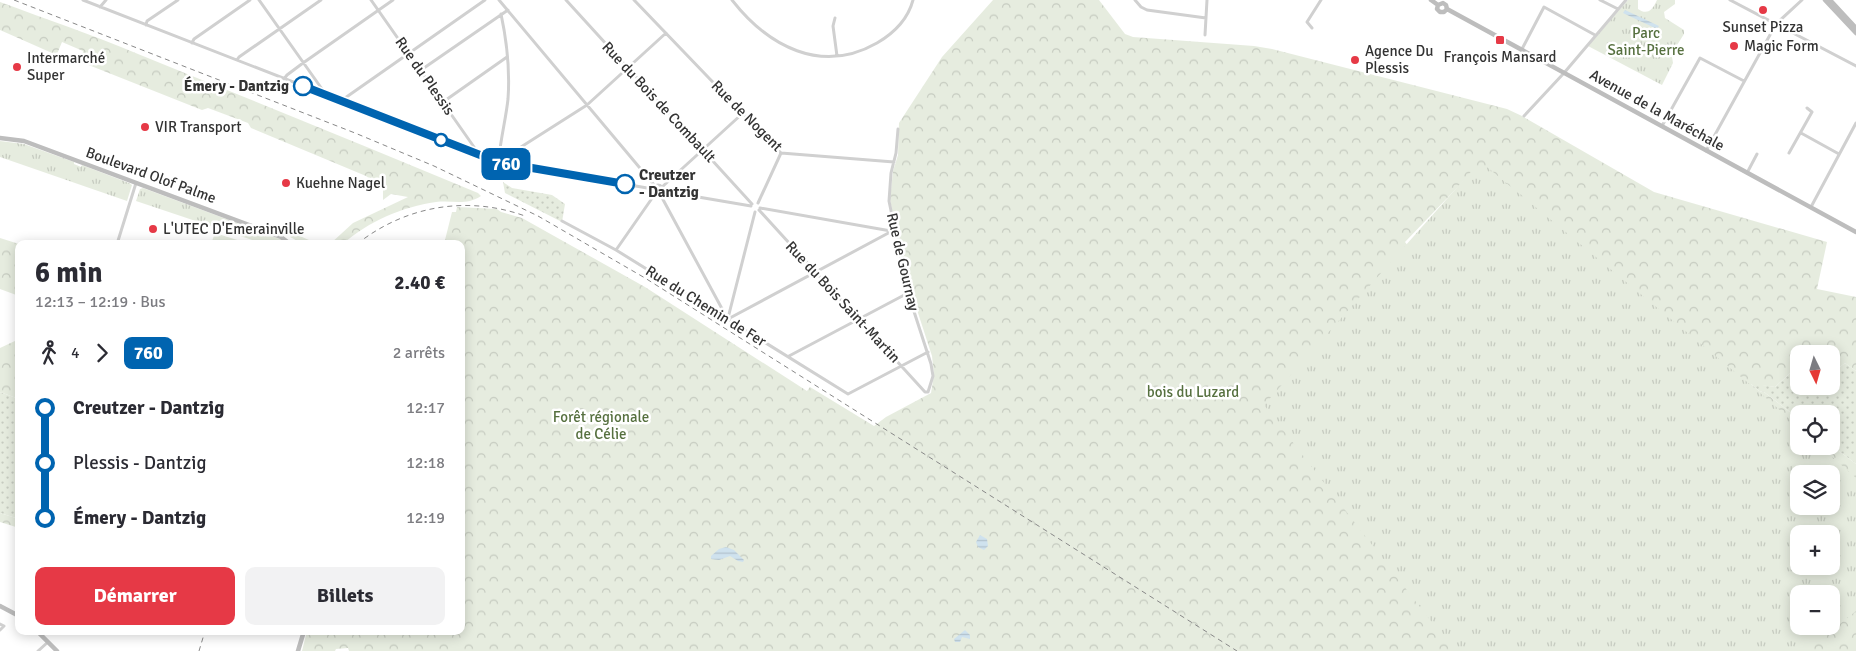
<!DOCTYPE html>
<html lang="fr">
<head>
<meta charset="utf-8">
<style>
	:root { --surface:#fff; --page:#f2f2f3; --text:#2b2b33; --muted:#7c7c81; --accent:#e63946 }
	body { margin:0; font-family:Signika,sans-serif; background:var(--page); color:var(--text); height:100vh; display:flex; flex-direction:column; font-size:19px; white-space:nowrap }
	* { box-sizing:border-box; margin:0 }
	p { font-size:16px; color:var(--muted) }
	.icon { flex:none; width:28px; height:28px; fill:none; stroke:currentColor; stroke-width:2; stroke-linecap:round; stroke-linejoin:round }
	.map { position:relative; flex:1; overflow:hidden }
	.drawer { position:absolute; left:15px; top:240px; width:450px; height:395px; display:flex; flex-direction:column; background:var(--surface); border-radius:10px; box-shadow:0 2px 12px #0003 }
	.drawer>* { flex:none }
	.badge { padding:0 10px; border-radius:8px; font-size:18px; line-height:32px }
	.needle { width:32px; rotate:175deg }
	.buttons { position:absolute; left:1790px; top:345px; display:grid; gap:10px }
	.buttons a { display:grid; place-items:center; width:50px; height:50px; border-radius:10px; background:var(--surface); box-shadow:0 2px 12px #0003; font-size:25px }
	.map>.badge { position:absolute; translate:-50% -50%; box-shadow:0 0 0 2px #fff }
	.legs { display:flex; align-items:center; gap:8px; height:55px; padding:0 20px; font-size:16px }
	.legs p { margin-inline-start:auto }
	.summary { display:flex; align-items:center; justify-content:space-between; height:85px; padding:0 20px }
	h1 { font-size:28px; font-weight:700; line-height:38px }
	.primary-button { display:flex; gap:10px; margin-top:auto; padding:10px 20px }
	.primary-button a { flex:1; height:58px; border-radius:10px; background:var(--accent); color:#fff; font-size:20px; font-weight:700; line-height:58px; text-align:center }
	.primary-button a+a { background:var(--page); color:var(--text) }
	ul { padding:0 20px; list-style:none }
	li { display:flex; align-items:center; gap:18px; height:55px; font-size:19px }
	li i { display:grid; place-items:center; width:8px; height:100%; margin:0 6px; background:currentColor }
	li i::after { content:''; width:12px; height:12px; margin:-6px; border:4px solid; border-radius:50%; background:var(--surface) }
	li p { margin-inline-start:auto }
	li:first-child i { background:linear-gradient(#0000 50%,currentColor 0) }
	li:last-child i { background:linear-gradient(currentColor 50%,#0000 0) }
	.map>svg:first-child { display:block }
	.grass { fill:url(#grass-dots) }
	.forest { fill:url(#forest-crowns); fill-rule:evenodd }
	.park { fill:url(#park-tufts); fill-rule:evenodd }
	.garden { fill:#e6ecdf }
	.water { fill:url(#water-rules) }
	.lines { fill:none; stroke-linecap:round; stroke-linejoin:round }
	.street { stroke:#d0d0d0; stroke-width:3 }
	.secondary { stroke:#bdbdbd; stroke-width:4.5 }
	.rail { stroke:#888; stroke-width:1; stroke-dasharray:5 4; stroke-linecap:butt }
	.line-1-casing { stroke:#fff; stroke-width:11 }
	.line-1 { stroke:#0064b0; stroke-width:8 }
	.poi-dot { fill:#e63946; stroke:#fff; stroke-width:2 }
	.stop-1-dot { fill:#fff; stroke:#0064b0; stroke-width:2.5 }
	.labels { text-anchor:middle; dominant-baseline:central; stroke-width:5; stroke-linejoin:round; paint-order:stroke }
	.poi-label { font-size:15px; fill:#333; stroke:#fff; text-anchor:start }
	.park-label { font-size:15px; fill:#56703f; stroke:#fff }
	.street-label { font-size:15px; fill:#333; stroke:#fff }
	.stop-label { font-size:15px; font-weight:bold; fill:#333; stroke:#fff; text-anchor:end }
</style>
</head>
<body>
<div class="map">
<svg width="1856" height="651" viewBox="0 0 1856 651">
	<defs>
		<pattern id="grass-dots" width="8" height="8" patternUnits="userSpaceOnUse" patternTransform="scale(1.25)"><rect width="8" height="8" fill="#e6ecdf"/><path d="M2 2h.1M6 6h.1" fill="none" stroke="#c6cbc0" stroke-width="1.8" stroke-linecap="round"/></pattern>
		<pattern id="forest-crowns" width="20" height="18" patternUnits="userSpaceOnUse" patternTransform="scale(1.25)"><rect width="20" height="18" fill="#e6ecdf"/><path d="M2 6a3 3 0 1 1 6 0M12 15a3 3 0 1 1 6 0" fill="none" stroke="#c6cbc0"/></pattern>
		<pattern id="park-tufts" width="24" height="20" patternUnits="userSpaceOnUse" patternTransform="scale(1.25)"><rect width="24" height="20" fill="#e6ecdf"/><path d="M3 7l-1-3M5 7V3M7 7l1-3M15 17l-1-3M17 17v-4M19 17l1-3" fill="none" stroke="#c6cbc0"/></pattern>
		<pattern id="water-rules" width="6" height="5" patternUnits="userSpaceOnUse" patternTransform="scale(1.25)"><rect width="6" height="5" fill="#cfe2ee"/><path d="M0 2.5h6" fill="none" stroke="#b2c2cd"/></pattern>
	</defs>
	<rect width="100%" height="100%" fill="#fff"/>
	<path class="grass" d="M 503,182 L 512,188 L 552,195 L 565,204 L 562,222 L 505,193 Z
		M 1845,363 L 1856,371 L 1856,464 L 1831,445 L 1831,414 L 1799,414 L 1799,419 L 1764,392 L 1759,391 L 1750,383 L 1775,387 L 1799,365 L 1799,386 L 1831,386 L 1831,374 Z
		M 0,392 L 19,399 L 19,519 L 0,513 Z"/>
	<path class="forest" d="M 993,0 L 1099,0 L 1125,34 L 1133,37 L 1254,46 L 1272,49 L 1507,109 L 1522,116 L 1654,192 L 1827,242 L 1817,289 L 1856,297 L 1856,371 L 1845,363 L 1831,374 L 1831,354 L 1819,354 L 1816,350 L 1812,354 L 1799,354 L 1799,365 L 1775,387 L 1751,384 L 1759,391 L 1764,392 L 1799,419 L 1799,446 L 1831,446 L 1831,445 L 1856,464 L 1856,492 L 1830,474 L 1477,167 L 1405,242 L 1427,270 L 1799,534 L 1799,566 L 1831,566 L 1856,538 L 1856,651 L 349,651 L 348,648 L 336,649 L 335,651 L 302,651 L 307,631 L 461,631 L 461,244 L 444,244 L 452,212 L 456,212 L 457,207 L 497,209 L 501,212 L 522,218 L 645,287 L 807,391 L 810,387 L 874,426 L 886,417 L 931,393 L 934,375 L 932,356 L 907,279 L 890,200 L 893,171 L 898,155 L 899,123 L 942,57 ZM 1799,594 L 1831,594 L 1831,626 L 1799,626 Z
		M 0,2 C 46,19 93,35 138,54 C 252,100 365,146 478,193 L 481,196 C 466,206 453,200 436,202 C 402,207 369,221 343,244 L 330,244 L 353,223 L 408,197 L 391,194 L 383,200 L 383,189 L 366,176 L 251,128 L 248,123 L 208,108 L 202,110 L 81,62 L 83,51 L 62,42 L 57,54 L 52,53 L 0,30 Z
		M 293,233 L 318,244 L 304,244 L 290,237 Z
		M 0,238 L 19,244 L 19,296 L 0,289 Z
		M 17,340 L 19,341 L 19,399 L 0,392 L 0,348 Z
		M 0,513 L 19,519 L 19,528 L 0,522 Z"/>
	<path class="park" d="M 1628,0 L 1638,0 L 1638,9 C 1648,16 1653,9 1657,0 L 1675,0 L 1675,4 L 1664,12 L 1665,18 L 1684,30 L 1684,34 L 1674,50 L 1672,57 L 1673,63 L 1662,85 L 1588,46 Z
		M 0,141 L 24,144 L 74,162 L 74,164 L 81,167 L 82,165 L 129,183 L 132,185 L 127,201 L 0,157 Z
		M 1476,166 L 1487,167 L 1758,391 L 1799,427 L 1799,446 L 1820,446 L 1856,478 L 1856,611 L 1806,651 L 1454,651 L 1264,405 ZM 1799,474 L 1831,474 L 1831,506 L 1799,506 ZM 1799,534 L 1831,534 L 1831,566 L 1799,566 ZM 1799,594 L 1831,594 L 1831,626 L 1799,626 Z
		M 143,188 L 280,239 L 284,241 L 283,244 L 264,244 L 136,201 L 140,189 Z"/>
	<path class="garden" d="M 215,233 L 247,243 L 247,244 L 211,244 Z"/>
	<path class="water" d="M 1625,10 L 1659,26 L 1657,29 L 1623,13 Z
		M 980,535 L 987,539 L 988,546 L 984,550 L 978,547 L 976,542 Z
		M 726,547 L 734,550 L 744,560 L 743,562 L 738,561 L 730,556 L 719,560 L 711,559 L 711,556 L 719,549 Z
		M 965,630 L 970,635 L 970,639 L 962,637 L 960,642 L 955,642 L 954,639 Z"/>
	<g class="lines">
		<path class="street" d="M 83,0 L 493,160
			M 259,0 L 322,89 L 323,94
			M 371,0 L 474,147 L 475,153
			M 499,0 L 655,186
			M 566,0 L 752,204
			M 634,0 L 781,153 L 894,162
			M 732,0 C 768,46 821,75 877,43 C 894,33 908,19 913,0
			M 1135,0 L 1141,7 L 1147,10 L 1206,18
			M 1600,0 L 1618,9
			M 1730,0 L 1856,66
			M 100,7 L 106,0
			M 835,18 L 833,26 L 837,56
			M 146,25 L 147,21 L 178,0
			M 1312,28 L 1307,22 L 1321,0
			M 1205,35 L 1207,0
			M 192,43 L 194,39 L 250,0
			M 1522,49 L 1544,7 L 1595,35
			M 237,60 L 239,57 L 321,0
			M 421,70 L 508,10
			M 284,79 L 287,75 L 303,63 L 393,0
			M 343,102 L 345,98 L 485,0
			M 443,102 L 507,57
			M 1524,116 L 1564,73 L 1626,0
			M 1662,126 L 1700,58 L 1744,81
			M 1801,133 L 1839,154
			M 1706,151 L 1776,24 L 1802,0
			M 1789,153 L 1812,112 L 1807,108
			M492.5 162a5.5 5.5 0 1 1 11 0a5.5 5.5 0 1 1-11 0Z
			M 499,157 C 501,137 506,118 508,99 C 510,71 507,42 501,14
			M 502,159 L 587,105 L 666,33
			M 503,163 L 653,189
			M 1747,173 L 1757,154
			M653 190a5 5 0 1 1 10 0a5 5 0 1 1-10 0Z
			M 662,187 L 743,113
			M 663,191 L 751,206
			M 660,194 L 727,318
			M 758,203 L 781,153
			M 1811,207 L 1856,123
			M 760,208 L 891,231
			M 759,210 L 925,392 L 928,392 L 933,376 L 931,364 L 908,293 L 889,201 L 891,173 L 896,153 L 898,129
			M 562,221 L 616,250 L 848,394 L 928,352
			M 117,244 L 136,183
			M 616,250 L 655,194
			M 728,318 L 755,212
			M 728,319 L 894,230
			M 789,356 L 908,293
			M 0,624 L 4,626 L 0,630
			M 38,651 L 48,642"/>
		<path class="secondary" d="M 1431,0 L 1438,5
			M 1825,0 L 1856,33
			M 1830,0 L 1856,28
			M 1438,5 L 1437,9 L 1440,12 L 1444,12 L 1447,9
			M 1438,5 L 1443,3 L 1446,5 L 1447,9
			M 1447,9 L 1856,232
			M 0,138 L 24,141 L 281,237 L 290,244
			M 0,606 L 19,616
			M 37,631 L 57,651
			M 298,651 L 304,631"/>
		<path class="rail" d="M 14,0 L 355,133 L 434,166 L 538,216 L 645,278 L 1237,651
			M 357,244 C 405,206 467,195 525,216
			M 199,651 L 205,631"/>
	</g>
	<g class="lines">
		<g class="line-1-casing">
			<path id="line-1" d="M 303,86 L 493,160 L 494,158 L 499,157 L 502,159 L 503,163 L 625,184"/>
		</g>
		<use href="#line-1" class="line-1"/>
	</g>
	<g class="poi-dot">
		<circle cx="1763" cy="10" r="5"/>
		<rect x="1495" y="35" width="10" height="10" rx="2.5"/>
		<circle cx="1734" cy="46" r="5"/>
		<circle cx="1355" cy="60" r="5"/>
		<circle cx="17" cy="67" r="5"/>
		<circle cx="145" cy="127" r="5"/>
		<circle cx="286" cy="183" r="5"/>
		<circle cx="153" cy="229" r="5"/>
	</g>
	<g class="stop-1-dot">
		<circle cx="303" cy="86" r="9"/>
		<circle cx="441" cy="140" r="6"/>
		<circle cx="625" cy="184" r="9"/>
	</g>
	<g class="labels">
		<g class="poi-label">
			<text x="1763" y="27" text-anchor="middle">Sunset Pizza</text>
			<text x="1744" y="46">Magic Form</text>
			<text x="1365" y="51">Agence Du<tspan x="1365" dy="17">Plessis</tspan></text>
			<text x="1500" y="57" text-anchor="middle">François Mansard</text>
			<text x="27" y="58">Intermarché<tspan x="27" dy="17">Super</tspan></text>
			<text x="155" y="127">VIR Transport</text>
			<text x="296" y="183">Kuehne Nagel</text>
			<text x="163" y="229">L'UTEC D'Emerainville</text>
		</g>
		<g class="park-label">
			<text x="1646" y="33">Parc<tspan x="1646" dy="17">Saint-Pierre</tspan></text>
			<text x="1193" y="392">bois du Luzard</text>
			<text x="601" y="417">Forêt régionale<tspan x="601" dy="17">de Célie</tspan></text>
		</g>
		<g class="street-label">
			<text transform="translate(425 76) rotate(55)">Rue du Plessis</text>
			<text transform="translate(659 102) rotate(47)">Rue du Bois de Combault</text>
			<text transform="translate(1657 110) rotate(29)">Avenue de la Maréchale</text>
			<text transform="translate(747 116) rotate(45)">Rue de Nogent</text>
			<text transform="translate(151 175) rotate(20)">Boulevard Olof Palme</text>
			<text transform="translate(903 262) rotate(77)">Rue de Gournay</text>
			<text transform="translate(843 302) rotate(47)">Rue du Bois Saint-Martin</text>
			<text transform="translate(706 306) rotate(32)">Rue du Chemin de Fer</text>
		</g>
		<g class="stop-label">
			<text x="289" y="86">Émery - Dantzig</text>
			<text x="639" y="175" text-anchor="start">Creutzer<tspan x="639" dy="17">- Dantzig</tspan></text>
		</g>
	</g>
</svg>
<div class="buttons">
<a><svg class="needle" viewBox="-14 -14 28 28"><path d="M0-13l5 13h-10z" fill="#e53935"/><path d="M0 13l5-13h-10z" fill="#7c7c81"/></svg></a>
<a><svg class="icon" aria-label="locate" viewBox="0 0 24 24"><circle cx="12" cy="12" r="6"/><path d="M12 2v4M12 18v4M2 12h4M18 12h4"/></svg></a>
<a><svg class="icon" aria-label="layers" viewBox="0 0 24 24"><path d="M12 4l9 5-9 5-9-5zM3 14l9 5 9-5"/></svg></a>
<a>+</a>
<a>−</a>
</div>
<b class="badge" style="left:506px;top:164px;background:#0064b0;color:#fff">760</b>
<section class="drawer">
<div class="summary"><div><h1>6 min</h1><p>12:13 – 12:19 · Bus</p></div><b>2.40 €</b></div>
<div class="legs"><svg class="icon" aria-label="walk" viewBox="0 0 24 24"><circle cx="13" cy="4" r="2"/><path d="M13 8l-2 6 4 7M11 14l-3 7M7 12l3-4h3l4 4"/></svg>4<svg class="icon" aria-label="forward" viewBox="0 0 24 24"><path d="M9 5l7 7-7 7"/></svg><b class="badge" style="background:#0064b0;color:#fff">760</b><p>2 arrêts</p></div>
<ul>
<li><i style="color:#0064b0"></i><b>Creutzer - Dantzig</b><p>12:17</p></li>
<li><i style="color:#0064b0"></i><span>Plessis - Dantzig</span><p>12:18</p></li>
<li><i style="color:#0064b0"></i><b>Émery - Dantzig</b><p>12:19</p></li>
</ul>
<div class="primary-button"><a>Démarrer</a><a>Billets</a></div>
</section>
</div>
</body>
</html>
